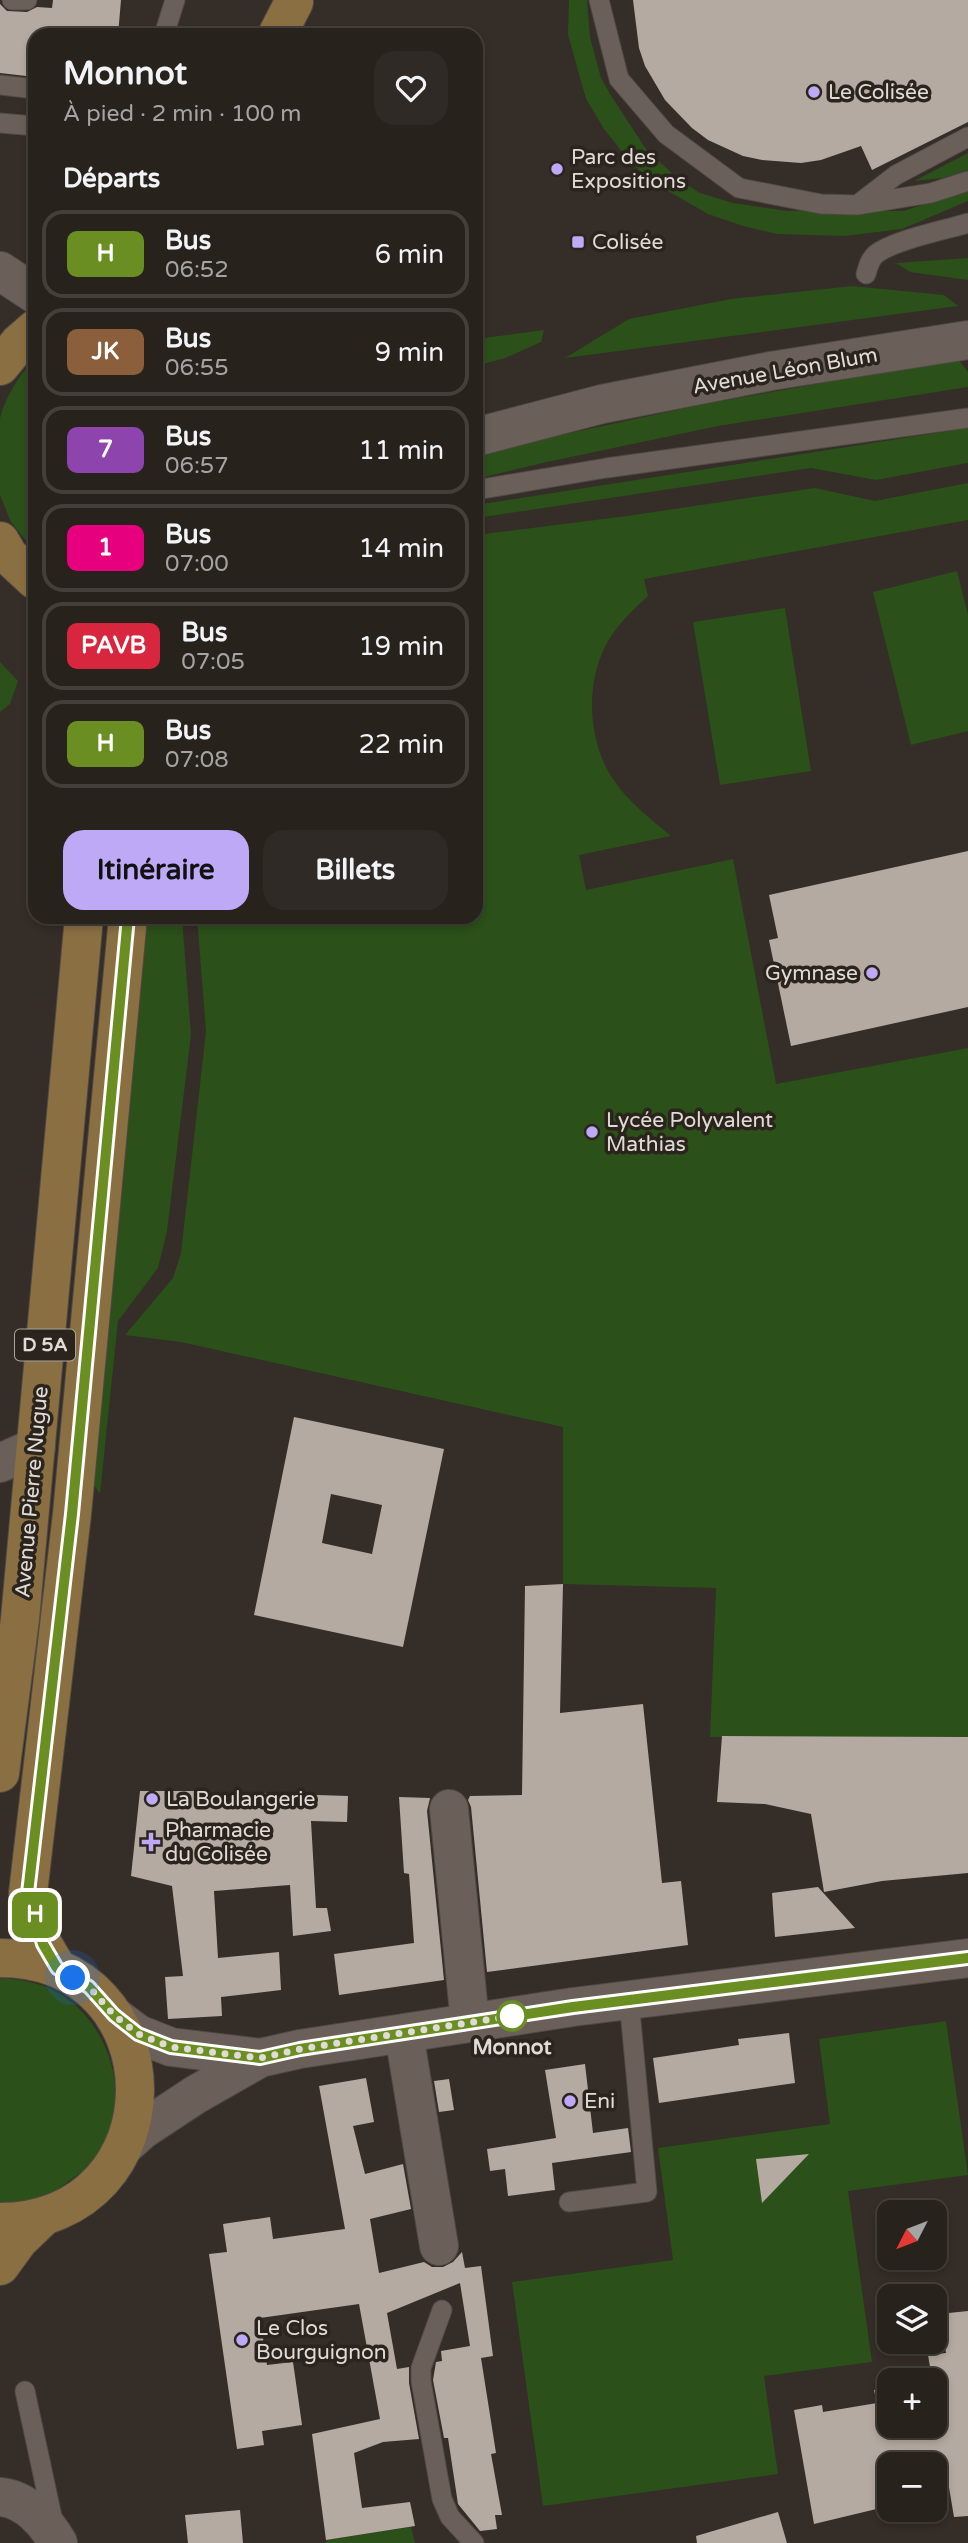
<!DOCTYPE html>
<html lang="fr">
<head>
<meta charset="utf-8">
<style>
	:root { --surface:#28221d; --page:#302a26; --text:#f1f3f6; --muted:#a5a4a4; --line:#443f3b; --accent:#bda9f5 }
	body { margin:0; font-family:"Varela Round",sans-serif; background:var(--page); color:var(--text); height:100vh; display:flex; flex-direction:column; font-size:26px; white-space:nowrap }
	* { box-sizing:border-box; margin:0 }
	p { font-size:23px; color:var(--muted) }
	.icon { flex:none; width:38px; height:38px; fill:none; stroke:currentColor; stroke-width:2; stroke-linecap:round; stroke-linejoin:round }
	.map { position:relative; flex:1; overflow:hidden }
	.side { position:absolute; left:28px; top:28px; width:455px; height:896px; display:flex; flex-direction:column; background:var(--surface); border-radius:21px; box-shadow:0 4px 10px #0003,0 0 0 2px var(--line) }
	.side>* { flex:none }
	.badge { padding:0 14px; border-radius:10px; font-size:24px; line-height:46px }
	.needle { width:46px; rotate:228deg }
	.controls { position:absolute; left:877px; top:2200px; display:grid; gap:14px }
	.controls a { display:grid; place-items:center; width:70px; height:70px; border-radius:14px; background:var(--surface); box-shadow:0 4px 10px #0003,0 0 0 2px var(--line); font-size:35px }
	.you { position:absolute; width:35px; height:35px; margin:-18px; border:5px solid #fff; border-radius:50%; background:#1a73e8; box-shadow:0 0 0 10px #1a73e833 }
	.map>.badge { position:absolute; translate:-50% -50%; box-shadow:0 0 0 4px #fff }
	h2 { padding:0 35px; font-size:26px; line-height:63px }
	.round { display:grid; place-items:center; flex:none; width:74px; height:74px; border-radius:21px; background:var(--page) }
	.head { display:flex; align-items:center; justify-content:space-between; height:119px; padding:0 35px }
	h1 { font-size:33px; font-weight:700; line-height:52px }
	.action { display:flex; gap:14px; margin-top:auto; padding:14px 35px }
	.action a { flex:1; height:80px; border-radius:21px; background:var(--accent); color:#111; font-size:28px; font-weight:700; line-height:80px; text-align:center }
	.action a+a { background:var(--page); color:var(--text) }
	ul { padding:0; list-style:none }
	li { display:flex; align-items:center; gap:21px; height:88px; margin:0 14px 10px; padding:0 21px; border:4px solid var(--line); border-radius:21px }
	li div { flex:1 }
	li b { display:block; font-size:26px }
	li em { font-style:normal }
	li .badge { min-width:77px; font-weight:700; text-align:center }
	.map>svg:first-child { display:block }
	.green { fill:#2b5019 }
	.building { fill:#b4aaa2; fill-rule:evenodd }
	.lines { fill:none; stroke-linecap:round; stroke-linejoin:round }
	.service-casing { stroke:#504944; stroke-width:21 }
	.minor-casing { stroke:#504944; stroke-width:40 }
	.secondary-casing { stroke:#504944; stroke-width:40 }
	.primary-casing { stroke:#504944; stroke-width:40 }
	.service { stroke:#6a6059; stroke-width:19 }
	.minor { stroke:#6a6059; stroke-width:38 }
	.secondary { stroke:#6a6059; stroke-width:38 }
	.primary { stroke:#8a6f43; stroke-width:38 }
	.line-casing { stroke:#fff; stroke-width:16 }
	.line { stroke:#6b8e23; stroke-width:10 }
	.walk { stroke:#e0dbd7; stroke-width:7; stroke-dasharray:0 12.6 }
	.poi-dot { fill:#bda9f5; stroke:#2b241d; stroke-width:2.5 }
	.stop-dot { fill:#fff; stroke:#6b8e23; stroke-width:3.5 }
	.labels { text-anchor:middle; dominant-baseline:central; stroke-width:7; stroke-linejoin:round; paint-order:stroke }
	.shield { fill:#2b241d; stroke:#aaa49f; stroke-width:2 }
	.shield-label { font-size:19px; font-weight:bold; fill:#e0dbd7 }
	.poi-label { font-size:21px; fill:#e0dbd7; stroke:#2b241d; text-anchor:start }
	.street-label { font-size:21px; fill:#e0dbd7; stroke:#2b241d }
	.stop-label { font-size:21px; font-weight:bold; fill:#e0dbd7; stroke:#2b241d }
</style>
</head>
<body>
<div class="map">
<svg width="968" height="2543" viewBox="0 0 968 2543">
	<rect width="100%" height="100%" fill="#352d27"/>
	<path class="green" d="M 569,0 L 587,0 L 590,37 L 601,78 L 610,94 L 646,149 L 676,177 L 700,193 L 733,203 L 788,211 L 904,211 L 968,189 L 968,201 L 902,229 L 844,236 L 777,234 L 743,226 L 708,214 L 649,180 L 627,158 L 604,129 L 586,99 L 568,35 Z
		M 968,153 L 968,170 L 943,178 L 914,181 Z
		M 968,258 L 968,280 L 910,272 L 896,263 Z
		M 852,286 L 944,295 L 958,306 L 565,358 L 629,319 L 731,299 Z
		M 544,330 L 541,342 L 505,358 L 476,366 L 476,339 Z
		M 35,358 L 35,552 L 11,522 L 0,495 L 0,418 C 6,395 19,376 35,358 Z
		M 958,359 L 968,372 L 968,387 L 718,426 L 547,462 L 476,479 L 476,453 L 705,404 Z
		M 968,428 L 968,463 L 876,480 L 811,468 L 476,518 L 476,505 Z
		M 968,483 L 968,520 L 644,579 L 648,596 C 632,611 616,626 606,645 C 585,685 588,742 613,779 C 628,802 651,819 671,836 L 579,855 L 586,890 L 733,859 L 776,1084 L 968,1048 L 968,1737 L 710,1737 L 716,1588 L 563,1584 L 563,1427 L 181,1342 L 125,1335 L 173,1278 L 181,1253 L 206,1031 L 197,917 L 476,917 L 476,535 L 627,516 L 815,488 L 875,501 Z
		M 957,571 L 968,615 L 968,731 L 911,745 L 873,592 Z
		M 785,608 L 811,771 L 720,785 L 693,622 Z
		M 0,662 L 18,681 L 10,704 L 0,712 Z
		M 145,917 L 182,917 L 191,1035 L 167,1231 L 158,1268 L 118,1321 L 100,1494 L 92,1482 Z
		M 0,1978 C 24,1980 46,1983 66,1998 C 119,2035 135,2120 87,2168 C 82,2173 75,2176 70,2180 C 63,2185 55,2193 48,2196 C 34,2202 14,2202 0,2204 Z
		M 946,2021 L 968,2175 L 848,2191 L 872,2362 L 764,2376 L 778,2474 L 543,2506 L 512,2282 L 673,2260 L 658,2148 L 830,2124 L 819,2039 Z
		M 411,2527 L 415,2543 L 327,2543 L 326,2540 Z"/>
	<path class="building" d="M 53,0 L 121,0 L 118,35 L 35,35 L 35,77 L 0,73 L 0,4 L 7,11 L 27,12 L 37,7 L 52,8 Z
		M 633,0 L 968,0 L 968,122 L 872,170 L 861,146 L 821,160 L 801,163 L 762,160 L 743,156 L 708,140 L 692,128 L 665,100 L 645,66 L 639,48 Z
		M 968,851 L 968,1007 L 791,1046 L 769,940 L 778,938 L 769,895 Z
		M 294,1417 L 444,1449 L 403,1647 L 254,1615 ZM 331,1494 L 382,1505 L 372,1554 L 322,1543 Z
		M 563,1584 L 560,1713 L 643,1704 L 662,1883 L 681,1881 L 688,1945 L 487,1972 L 471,1807 L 468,1800 L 470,1796 L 522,1795 L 525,1586 Z
		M 722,1736 L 968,1737 L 968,1873 L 882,1881 L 824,1892 L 811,1814 L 765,1804 L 717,1802 Z
		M 140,1791 L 204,1791 L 205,1798 L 255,1793 L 348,1796 L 347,1822 L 311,1821 L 316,1908 L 327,1908 L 331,1931 L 293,1936 L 290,1885 L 214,1891 L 218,1958 L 279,1952 L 281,1990 L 221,1997 L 222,2016 L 168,2019 L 165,1977 L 183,1976 L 172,1886 L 131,1876 Z
		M 399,1797 L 430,1798 L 427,1811 L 444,1980 L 339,1995 L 334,1954 L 414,1943 L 409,1874 L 404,1873 Z
		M 818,1887 L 855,1928 L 775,1937 L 772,1893 Z
		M 789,2033 L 795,2083 L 659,2103 L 653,2058 L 739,2045 L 738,2039 Z
		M 585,2064 L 593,2133 L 628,2128 L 631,2152 L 552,2163 L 555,2190 L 508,2196 L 505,2169 L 490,2171 L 487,2149 L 556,2138 L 545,2070 Z
		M 366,2078 L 374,2122 L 353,2126 L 365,2174 L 403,2164 L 411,2209 L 370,2219 L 379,2273 L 424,2262 L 432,2267 L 443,2267 L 453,2262 L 462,2252 L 465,2268 L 481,2266 L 493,2356 L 481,2358 L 496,2453 L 491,2454 L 502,2515 L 495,2515 L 497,2529 L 480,2531 L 458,2504 L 448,2438 L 444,2438 L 433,2380 L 436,2362 L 442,2361 L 441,2351 L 470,2346 L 460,2283 L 387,2313 L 397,2369 L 409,2367 L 409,2383 L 419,2439 L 383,2442 L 354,2453 L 362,2508 L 410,2502 L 415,2526 L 326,2540 L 312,2434 L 380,2419 L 359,2304 L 260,2318 L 267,2365 L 293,2362 L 302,2425 L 262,2431 L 264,2445 L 237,2449 L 209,2254 L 227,2252 L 223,2224 L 270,2217 L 273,2239 L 345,2229 L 319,2086 Z
		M 449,2079 L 454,2110 L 439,2112 L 434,2081 Z
		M 809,2154 L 762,2203 L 756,2159 Z
		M 968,2311 L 968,2516 L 954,2517 L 945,2464 L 889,2464 L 889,2506 L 814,2524 L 794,2410 L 822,2405 L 823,2412 L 877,2403 L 874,2390 L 889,2387 L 889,2426 L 934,2426 L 934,2380 L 923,2380 L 932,2378 L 928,2355 L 946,2353 L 939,2314 Z
		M 240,2510 L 243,2543 L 188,2543 L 185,2515 Z
		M 778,2512 L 787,2543 L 697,2543 L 696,2536 Z"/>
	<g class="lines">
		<g class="service-casing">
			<path id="service" d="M 12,0 L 27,0
				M 599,0 L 619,79 L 666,134 L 739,188 L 821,204 L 857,205 L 931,193 L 968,181
				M 164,35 L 175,0
				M 0,85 L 35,89
				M 0,123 L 35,126
				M 861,202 L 896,175 L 968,137
				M 866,274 C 868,267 870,259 876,254 C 894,240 945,230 968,223
				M 476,490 L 606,468 L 968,418
				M 569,2202 L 647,2192 L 629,2000
				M 442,2310 L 421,2368 L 421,2381 L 442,2499 L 450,2517 L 474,2543
				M 25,2391 L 54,2526"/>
		</g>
		<g class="minor-casing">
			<path id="minor" d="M 0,271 L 35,294
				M 0,1463 L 36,1447
				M 449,1809 L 470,2023
				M 404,2034 L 439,2246
				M 0,2497 C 26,2499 46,2522 58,2543"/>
		</g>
		<g class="secondary-casing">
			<path id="secondary" d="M 476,437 L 602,404 L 771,371 L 968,340
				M 114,2016 L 138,2034 L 171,2047 L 260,2058
				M 124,2146 L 142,2130 L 195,2095 L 260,2058 L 300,2049 L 573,2007 L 968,1958"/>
		</g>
		<g class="primary-casing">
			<path id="primary" d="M 277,35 L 294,2
				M 0,366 L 19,343 L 35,329
				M 0,541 L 9,556 L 35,580
				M 0,1773 L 20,1619 L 84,917
				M 0,1958 C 179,1958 181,2220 0,2222
				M 57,1968 L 43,1944 L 28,1893 L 72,1514 L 128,917
				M 0,2266 L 19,2240 L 43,2217"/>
		</g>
		<use href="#service" class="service"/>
		<use href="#minor" class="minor"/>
		<use href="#secondary" class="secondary"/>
		<use href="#primary" class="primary"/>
	</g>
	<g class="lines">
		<g class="line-casing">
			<path id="line" d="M 128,917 L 72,1514 L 28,1893 L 43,1944 L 57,1968 L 89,1987 L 114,2015 L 138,2034 L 171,2047 L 260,2058 L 300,2049 L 573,2007 L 968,1958"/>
		</g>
		<use href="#line" class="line"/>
		<path class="walk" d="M 73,1978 L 89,1987 L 114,2015 L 138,2034 L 171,2047 L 260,2058 L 300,2049 L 512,2016"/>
	</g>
	<g class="poi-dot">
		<circle cx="814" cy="92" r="7"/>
		<circle cx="557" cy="169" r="7"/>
		<rect x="571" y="235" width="14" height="14" rx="3.5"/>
		<circle cx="872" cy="973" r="7"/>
		<circle cx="592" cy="1132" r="7"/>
		<circle cx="152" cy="1799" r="7"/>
		<path d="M147.5 1831.5h7v7h7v7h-7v7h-7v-7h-7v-7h7z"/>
		<circle cx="570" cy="2101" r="7"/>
		<circle cx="242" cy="2340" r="7"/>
	</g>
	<circle class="stop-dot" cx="512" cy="2016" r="14"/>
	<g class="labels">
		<rect class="shield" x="15" y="1329.5" width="60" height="31" rx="5"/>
		<g class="shield-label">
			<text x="45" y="1345">D 5A</text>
		</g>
		<g class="poi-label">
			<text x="828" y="92">Le Colisée</text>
			<text x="571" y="157">Parc des<tspan x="571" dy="24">Expositions</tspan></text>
			<text x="592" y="242">Colisée</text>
			<text x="858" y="973" text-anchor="end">Gymnase</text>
			<text x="606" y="1120">Lycée Polyvalent<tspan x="606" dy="24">Mathias</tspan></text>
			<text x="166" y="1799">La Boulangerie</text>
			<text x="165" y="1830">Pharmacie<tspan x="165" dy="24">du Colisée</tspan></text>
			<text x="584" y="2101">Eni</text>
			<text x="256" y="2328">Le Clos<tspan x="256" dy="24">Bourguignon</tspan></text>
		</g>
		<g class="street-label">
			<text transform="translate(785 371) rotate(-10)">Avenue Léon Blum</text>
			<text transform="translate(32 1492) rotate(-85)">Avenue Pierre Nugue</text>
		</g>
		<g class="stop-label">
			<text x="512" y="2047">Monnot</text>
		</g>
	</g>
</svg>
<div class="controls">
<a><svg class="needle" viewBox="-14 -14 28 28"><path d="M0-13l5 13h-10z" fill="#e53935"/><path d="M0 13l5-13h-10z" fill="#a5a4a4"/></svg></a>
<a><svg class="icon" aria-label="layers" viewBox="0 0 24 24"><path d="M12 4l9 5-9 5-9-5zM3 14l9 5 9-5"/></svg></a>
<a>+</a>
<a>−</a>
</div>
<div class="you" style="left:73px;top:1978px"></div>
<b class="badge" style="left:35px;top:1915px;background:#6b8e23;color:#fff">H</b>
<section class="side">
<div class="head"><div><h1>Monnot</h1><p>À pied · 2 min · 100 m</p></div><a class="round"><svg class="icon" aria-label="heart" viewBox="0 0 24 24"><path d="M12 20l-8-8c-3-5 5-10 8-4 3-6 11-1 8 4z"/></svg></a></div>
<h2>Départs</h2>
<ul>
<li><span class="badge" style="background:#6b8e23;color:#fff">H</span><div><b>Bus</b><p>06:52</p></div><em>6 min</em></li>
<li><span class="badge" style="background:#8b5e3c;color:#fff">JK</span><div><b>Bus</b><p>06:55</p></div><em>9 min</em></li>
<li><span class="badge" style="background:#8e44ad;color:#fff">7</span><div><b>Bus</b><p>06:57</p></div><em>11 min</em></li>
<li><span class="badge" style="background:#e6007e;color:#fff">1</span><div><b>Bus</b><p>07:00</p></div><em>14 min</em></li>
<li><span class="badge" style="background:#d7263d;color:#fff">PAVB</span><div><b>Bus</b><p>07:05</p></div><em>19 min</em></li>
<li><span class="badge" style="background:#6b8e23;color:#fff">H</span><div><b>Bus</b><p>07:08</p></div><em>22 min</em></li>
</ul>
<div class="action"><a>Itinéraire</a><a>Billets</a></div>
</section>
</div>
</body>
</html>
